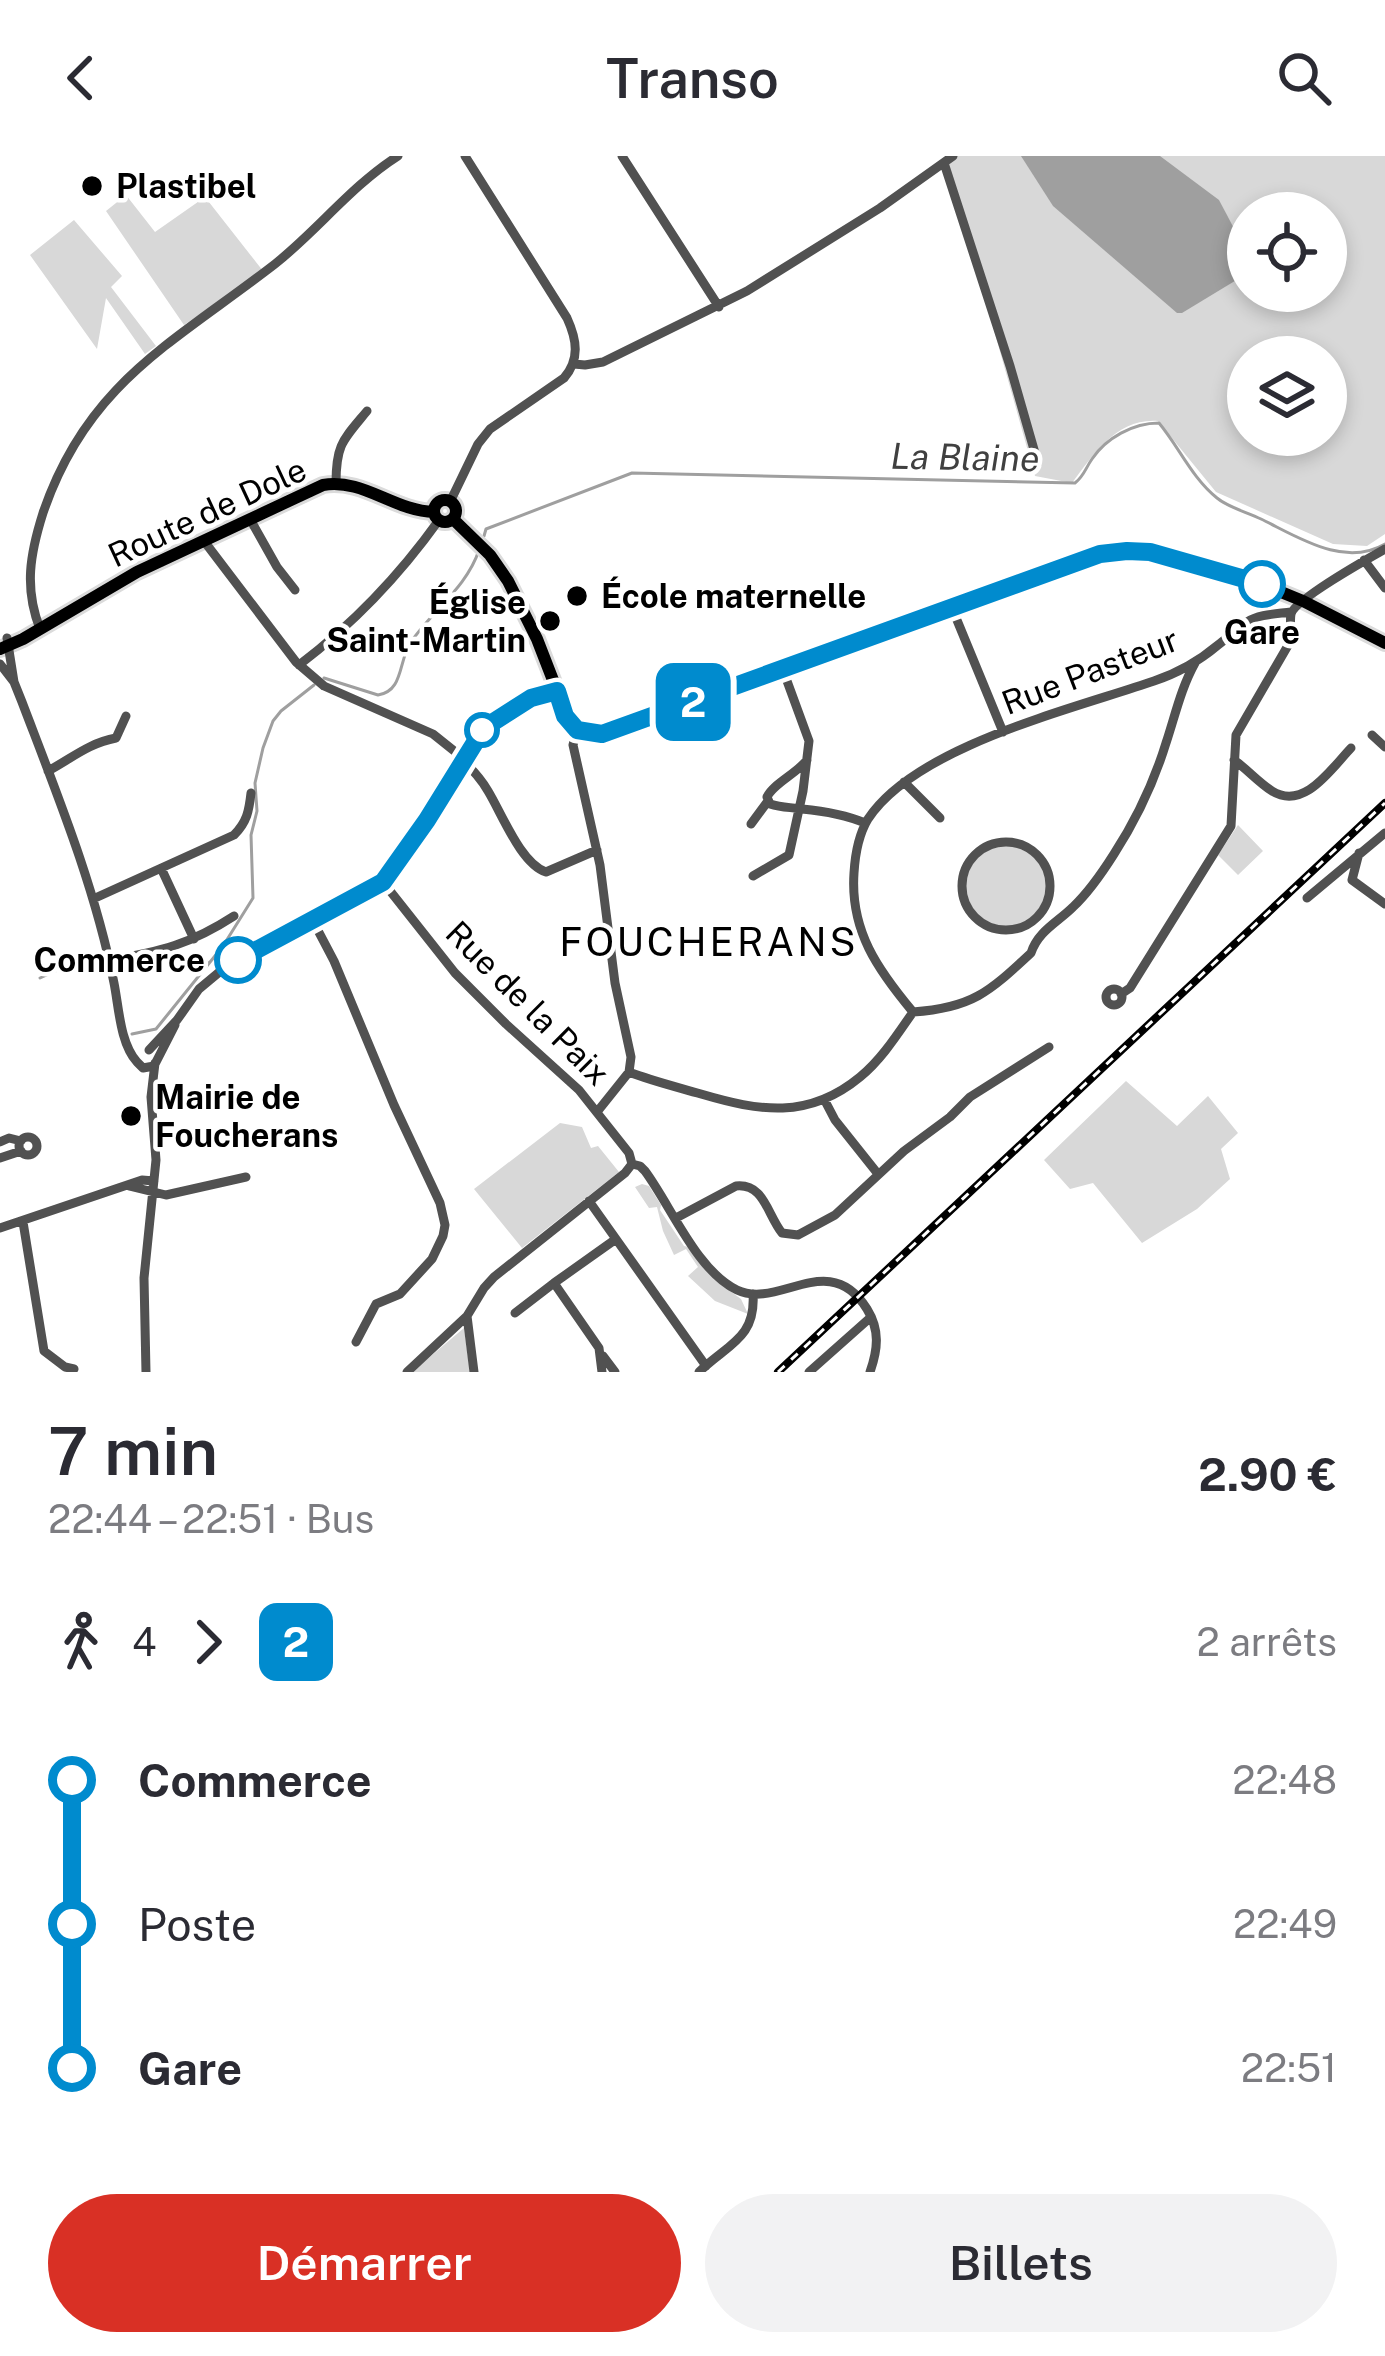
<!DOCTYPE html>
<html lang="fr">
<head>
<meta charset="utf-8">
<style>
	:root { --surface:#fff; --page:#f2f2f3; --text:#2b2b33; --muted:#7c7c81; --accent:#d93025 }
	body { margin:0; font-family:"Public Sans",sans-serif; background:var(--page); color:var(--text); height:100vh; display:flex; flex-direction:column; font-size:45px; white-space:nowrap }
	* { box-sizing:border-box; margin:0 }
	p { font-size:39px; color:var(--muted) }
	.icon { flex:none; width:66px; height:66px; fill:none; stroke:currentColor; stroke-width:2; stroke-linecap:round; stroke-linejoin:round }
	.map { position:relative; height:1216px; overflow:hidden }
	.sheet { display:flex; flex-direction:column; background:var(--surface); flex:1 }
	.sheet>* { flex:none }
	.badge { padding:0 24px; border-radius:18px; font-size:42px; line-height:78px }
	.buttons { position:absolute; left:1227px; top:36px; display:grid; gap:24px }
	.buttons a { display:grid; place-items:center; width:120px; height:120px; border-radius:50%; background:var(--surface); box-shadow:0 6px 18px #0003; font-size:60px }
	.map>.badge { position:absolute; translate:-50% -50%; box-shadow:0 0 0 6px #fff }
	.legs { display:flex; align-items:center; gap:18px; height:132px; padding:0 48px; font-size:39px }
	.legs p { margin-inline-start:auto }
	.head { display:flex; align-items:center; justify-content:space-between; height:204px; padding:0 48px }
	h1 { font-size:66px; font-weight:600; line-height:90px }
	.cta { display:flex; gap:24px; margin-top:auto; padding:24px 48px }
	.cta a { flex:1; height:138px; border-radius:72px; background:var(--accent); color:#fff; font-size:48px; font-weight:600; line-height:138px; text-align:center }
	.cta a+a { background:var(--page); color:var(--text) }
	ul { padding:0 48px; list-style:none }
	li { display:flex; align-items:center; gap:42px; height:144px; font-size:45px }
	li i { display:grid; place-items:center; width:18px; height:100%; margin:0 15px; background:currentColor }
	li i::after { content:''; width:30px; height:30px; margin:-15px; border:9px solid; border-radius:50%; background:var(--surface) }
	li p { margin-inline-start:auto }
	li:first-child i { background:linear-gradient(#0000 50%,currentColor 0) }
	li:last-child i { background:linear-gradient(currentColor 50%,#0000 0) }
	header { display:flex; justify-content:space-between; align-items:center; height:156px; padding:0 48px; background:var(--surface); font-size:54px; font-weight:600 }
	.map>svg:first-child { display:block }
	.green { fill:#d8d8d8; fill-rule:evenodd }
	.water { fill:#9f9f9f }
	.lines { fill:none; stroke-linecap:round; stroke-linejoin:round }
	.stream { stroke:#9f9f9f; stroke-width:3 }
	.major-casing { stroke:#dbdbdb; stroke-width:18 }
	.minor { stroke:#515151; stroke-width:9 }
	.major { stroke:#000; stroke-width:12 }
	.rail-casing { stroke:#000; stroke-width:8 }
	.rail { stroke:#fff; stroke-width:3; stroke-dasharray:9; stroke-linecap:butt }
	.line-1-casing { stroke:#fff; stroke-width:27 }
	.line-1 { stroke:#008bce; stroke-width:18 }
	.poi-dot { fill:#000; stroke:#fff; stroke-width:4.5 }
	.stop-1-dot { fill:#fff; stroke:#008bce; stroke-width:6 }
	.labels { text-anchor:middle; dominant-baseline:central; stroke-width:9; stroke-linejoin:round; paint-order:stroke }
	.poi-label { font-size:33px; font-weight:bold; fill:#000; stroke:#fff; text-anchor:start }
	.street-label { font-size:33px; fill:#000; stroke:#fff }
	.stop-label { font-size:33px; font-weight:bold; fill:#000; stroke:#fff }
	.water-label { font-size:36px; font-style:italic; fill:#404040; stroke:#fff }
	.quarter-label { font-size:39px; letter-spacing:3px; fill:#000; stroke:#fff }
</style>
</head>
<body>
<header><svg class="icon" aria-label="back" viewBox="0 0 24 24"><path d="M15 5l-7 7 7 7"/></svg>Transo<svg class="icon" aria-label="search" viewBox="0 0 24 24"><circle cx="10" cy="10" r="6"/><path d="M15 15l6 6"/></svg></header>
<div class="map">
<svg width="1385" height="1216" viewBox="0 0 1385 1216">
	<rect width="100%" height="100%" fill="#fff"/>
	<path class="green" d="M 945,0 L 1385,0 L 1385,378 L 1367,390 L 1333,388 L 1216,336 L 1158,265 C 1117,262 1094,298 1072,327 L 1035,320 ZM 1248,57 L 1326,57 L 1326,135 L 1248,135 ZM 1248,201 L 1326,201 L 1326,279 L 1248,279 Z
		M 126,39 L 155,76 L 205,41 L 263,115 L 184,169 L 106,55 Z
		M 74,64 L 122,120 L 111,131 L 156,190 L 145,198 L 106,142 L 97,193 L 30,99 Z
		M 1238,669 L 1263,695 L 1238,719 L 1218,699 Z
		M966 730a40 40 0 1 1 80 0a40 40 0 1 1-80 0Z
		M 1126,925 L 1177,970 L 1208,940 L 1238,977 L 1221,993 L 1230,1023 L 1197,1053 L 1142,1087 L 1093,1027 L 1070,1033 L 1044,1004 Z
		M 560,967 L 582,971 L 591,992 L 598,990 L 619,1016 L 522,1092 L 474,1033 Z
		M 642,1028 L 649,1030 L 661,1049 L 660,1054 L 684,1090 L 689,1091 L 714,1123 L 741,1143 L 748,1158 L 715,1145 L 688,1120 L 698,1111 L 686,1093 L 674,1099 L 663,1075 L 657,1051 L 649,1052 L 635,1031 Z
		M 464,1172 L 470,1216 L 412,1216 Z"/>
	<path class="water" d="M 1021,0 L 1160,0 L 1219,44 L 1237,78 L 1248,109 L 1248,117 L 1182,157 L 1177,157 L 1053,50 Z"/>
	<g class="lines">
		<path class="stream" d="M 484,380 L 486,373 L 632,317 L 1075,327 C 1084,320 1085,313 1092,303 C 1106,282 1133,267 1159,267 C 1179,291 1192,322 1217,342 C 1229,352 1247,356 1261,363 C 1298,381 1344,412 1385,388
			M 324,522 L 378,539 C 404,535 398,505 411,486 C 432,455 467,431 479,394
			M 124,811 L 207,806
			M 40,822 L 73,807 L 105,815
			M 132,878 L 156,873 L 223,790 L 253,742 L 251,679 L 257,655 L 255,627 L 263,592 L 273,565 L 281,555 L 314,529"/>
		<g class="major-casing">
			<path id="major" d="M434 355a11 11 0 1 1 22 0a11 11 0 1 1-22 0Z
				M 453,363 L 490,399 L 508,425 L 537,483 L 570,568 L 577,574 L 589,578 L 613,575 L 1036,420 L 1114,396 L 1150,396 L 1254,425 L 1303,445 L 1385,487
				M 0,493 L 23,483 L 137,416 L 323,329 C 363,322 394,355 434,356"/>
		</g>
		<path class="minor" d="M 622,0 L 719,151
			M 944,7 L 1010,210 L 1037,304
			M 574,208 L 585,209 L 603,206 L 747,135 L 880,52 L 953,0
			M 336,327 C 336,288 343,284 367,255
			M 450,346 L 478,288 L 490,273 L 564,222 C 580,203 577,184 567,162 L 465,0
			M 250,363 L 277,411 L 295,434
			M 204,385 L 296,506 L 324,530 L 433,578 L 463,602
			M 1364,404 L 1385,432
			M 952,452 L 1003,576
			M 40,473 C 24,432 30,398 43,357 C 87,227 173,187 275,108 C 318,74 351,30 398,0
			M 7,482 L 14,526
			M 0,508 L 14,526 L 22,546 C 57,638 95,731 114,827 C 119,852 120,887 137,906
			M 299,509 C 353,468 399,420 439,364
			M 577,574 L 573,589 L 600,709 L 615,827 L 631,901 L 629,916 C 652,925 677,931 701,938 C 759,955 808,964 860,921 C 881,904 897,879 913,856 C 972,852 989,836 1031,797 C 1038,775 1058,766 1073,751 C 1089,736 1102,717 1114,698 C 1136,664 1154,626 1166,587 C 1175,560 1181,532 1195,507
			M 1372,579 L 1385,591
			M 462,604 C 472,613 481,623 488,635 C 502,658 521,708 546,716 L 597,694
			M 807,604 C 796,618 773,628 767,641 L 770,648 C 782,652 790,651 802,653 C 823,655 846,659 865,667
			M 1234,604 C 1247,613 1258,626 1272,635 C 1304,655 1331,613 1351,592
			M 48,615 C 72,602 89,587 116,582 L 126,560
			M 904,626 L 940,662
			M 751,668 L 768,645
			M962 730a44 44 0 1 1 88 0a44 44 0 1 1-88 0Z
			M 1359,697 L 1352,724 L 1385,748
			M 161,712 L 194,783
			M 753,720 L 789,699 L 803,635 L 809,585 L 783,514
			M 383,726 L 455,817 L 506,868 L 579,934 L 629,997 L 632,1008
			M 1307,742 L 1385,677
			M 93,743 L 234,679 C 247,666 249,655 251,637
			M 313,765 L 334,805 L 394,949 L 440,1047 L 445,1069 L 443,1080 L 432,1103 L 400,1138 L 376,1148 L 356,1186
			M 109,804 C 160,796 191,788 234,760
			M1106 841a8 8 0 1 1 16 0a8 8 0 1 1-16 0Z
			M 1121,838 L 1130,832 L 1231,670 L 1236,579 L 1290,486 C 1293,476 1289,469 1291,458 C 1294,444 1369,402 1385,393
			M 913,856 C 878,814 850,775 854,717 C 855,700 859,678 868,663 C 916,590 1073,553 1154,525 C 1178,517 1199,505 1218,489 C 1228,482 1236,472 1247,466 C 1259,458 1276,458 1291,456
			M 149,894 L 177,864 L 199,833 L 229,808 L 383,726 L 427,664 L 484,572 L 531,542 L 557,535
			M 137,906 L 143,912 L 154,910 L 175,869
			M 824,943 L 835,964 L 878,1018
			M 597,956 L 629,916
			M19 990a9 9 0 1 1 18 0a9 9 0 1 1-18 0Z
			M 0,986 L 9,982 L 21,985
			M 0,1002 L 21,995
			M 632,1008 L 640,1010 L 645,1015 C 671,1050 697,1115 737,1134 C 779,1154 829,1092 867,1153 C 880,1174 878,1193 870,1216
			M 129,1030 L 166,1039 L 246,1021
			M 589,1045 L 616,1083
			M 676,1062 L 736,1030 C 764,1027 767,1058 782,1077 L 798,1079 L 835,1059 L 904,995 L 950,961 L 970,941 L 1049,891
			M 23,1066 L 44,1195 L 65,1211 L 74,1213
			M 0,1072 L 142,1024 L 154,1025
			M 515,1157 L 554,1127
			M 467,1160 L 474,1216
			M 603,1200 L 615,1216
			M 146,1216 L 144,1122 L 156,1004 L 151,941 L 155,907
			M 407,1216 L 467,1160 L 484,1132 L 494,1121 L 625,1017 L 632,1008
			M 602,1216 L 599,1192 L 554,1127 L 616,1083 L 706,1210
			M 699,1216 C 728,1188 756,1182 753,1138
			M 809,1216 L 871,1161"/>
		<use href="#major" class="major"/>
		<g class="rail-casing">
			<path id="rail" d="M 778,1216 L 1385,647"/>
		</g>
		<use href="#rail" class="rail"/>
	</g>
	<g class="lines">
		<g class="line-1-casing">
			<path id="line-1" d="M 238,804 L 383,726 L 427,664 L 484,572 L 531,542 L 557,535 L 565,560 L 577,574 L 602,578 L 1100,398 L 1127,395 L 1150,396 L 1262,428"/>
		</g>
		<use href="#line-1" class="line-1"/>
	</g>
	<g class="poi-dot">
		<circle cx="92" cy="30" r="12"/>
		<circle cx="577" cy="440" r="12"/>
		<circle cx="550" cy="465" r="12"/>
		<circle cx="131" cy="960" r="12"/>
	</g>
	<g class="stop-1-dot">
		<circle cx="1262" cy="428" r="21"/>
		<circle cx="482" cy="574" r="15"/>
		<circle cx="238" cy="804" r="21"/>
	</g>
	<g class="labels">
		<g class="poi-label">
			<text x="116" y="30">Plastibel</text>
			<text x="601" y="440">École maternelle</text>
			<text x="526" y="446" text-anchor="end">Église<tspan x="526" dy="38">Saint-Martin</tspan></text>
			<text x="155" y="941">Mairie de<tspan x="155" dy="38">Foucherans</tspan></text>
		</g>
		<g class="street-label">
			<text transform="translate(207 356) rotate(-25)">Route de Dole</text>
			<text transform="translate(1090 515) rotate(-21)">Rue Pasteur</text>
			<text transform="translate(528 847) rotate(45)">Rue de la Paix</text>
		</g>
		<g class="stop-label">
			<text x="1262" y="476">Gare</text>
			<text x="205" y="804" text-anchor="end">Commerce</text>
		</g>
		<g class="water-label">
			<text transform="translate(965 301) rotate(1)">La Blaine</text>
		</g>
		<g class="quarter-label">
			<text x="709" y="786">FOUCHERANS</text>
		</g>
	</g>
</svg>
<div class="buttons">
<a><svg class="icon" aria-label="locate" viewBox="0 0 24 24"><circle cx="12" cy="12" r="6"/><path d="M12 2v4M12 18v4M2 12h4M18 12h4"/></svg></a>
<a><svg class="icon" aria-label="layers" viewBox="0 0 24 24"><path d="M12 4l9 5-9 5-9-5zM3 14l9 5 9-5"/></svg></a>
</div>
<b class="badge" style="left:693px;top:546px;background:#008bce;color:#fff">2</b>
</div>
<section class="sheet">
<div class="head"><div><h1>7 min</h1><p>22:44 – 22:51 · Bus</p></div><b>2.90 €</b></div>
<div class="legs"><svg class="icon" aria-label="walk" viewBox="0 0 24 24"><circle cx="13" cy="4" r="2"/><path d="M13 8l-2 6 4 7M11 14l-3 7M7 12l3-4h3l4 4"/></svg>4<svg class="icon" aria-label="forward" viewBox="0 0 24 24"><path d="M9 5l7 7-7 7"/></svg><b class="badge" style="background:#008bce;color:#fff">2</b><p>2 arrêts</p></div>
<ul>
<li><i style="color:#008bce"></i><b>Commerce</b><p>22:48</p></li>
<li><i style="color:#008bce"></i><span>Poste</span><p>22:49</p></li>
<li><i style="color:#008bce"></i><b>Gare</b><p>22:51</p></li>
</ul>
<div class="cta"><a>Démarrer</a><a>Billets</a></div>
</section>
</body>
</html>
